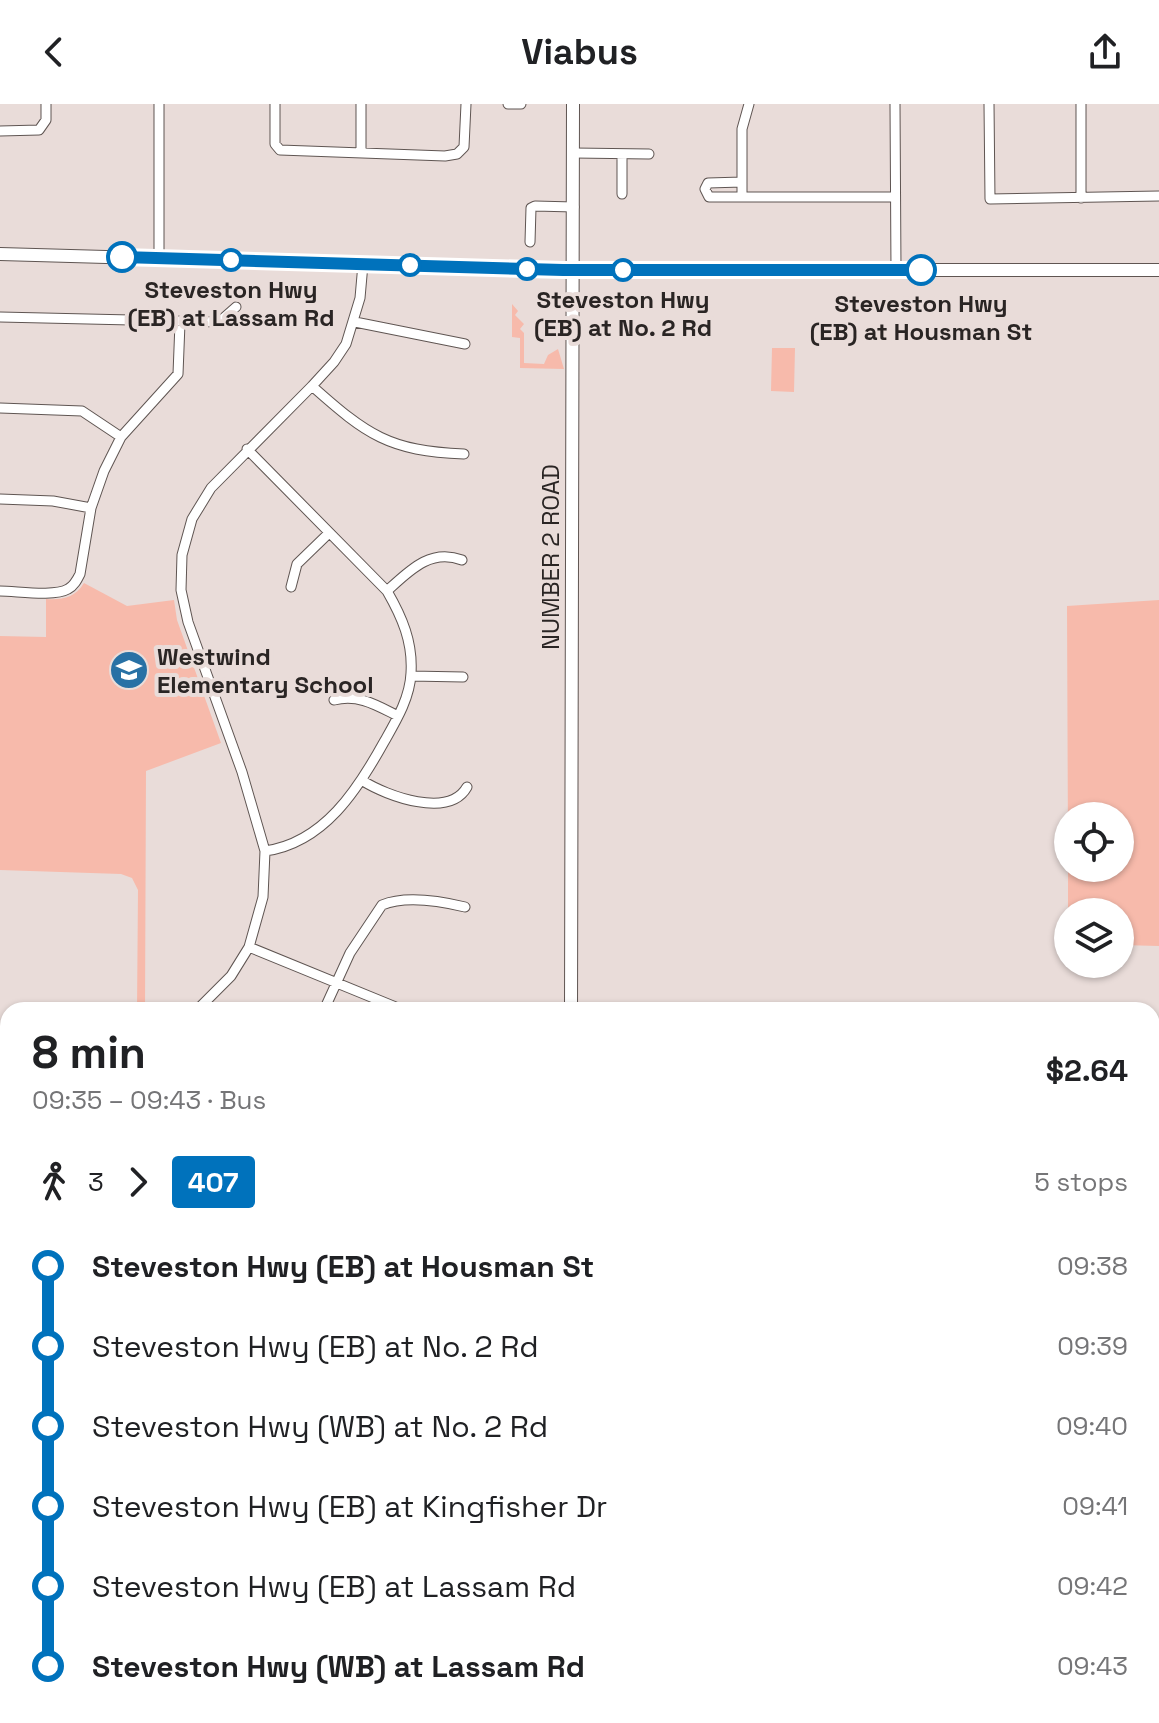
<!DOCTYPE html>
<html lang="en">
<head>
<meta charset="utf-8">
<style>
	:root { --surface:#fff; --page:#f2f2f2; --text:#202124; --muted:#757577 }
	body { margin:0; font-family:"Space Grotesk",sans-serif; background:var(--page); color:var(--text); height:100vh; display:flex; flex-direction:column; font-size:30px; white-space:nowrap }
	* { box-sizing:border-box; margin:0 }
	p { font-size:26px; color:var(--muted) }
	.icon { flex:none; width:44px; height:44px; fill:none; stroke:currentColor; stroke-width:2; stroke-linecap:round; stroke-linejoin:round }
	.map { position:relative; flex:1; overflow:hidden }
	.side { position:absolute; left:0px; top:898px; width:1160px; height:722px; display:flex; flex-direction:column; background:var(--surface); border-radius:24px 24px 0 0; box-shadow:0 2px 6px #0004 }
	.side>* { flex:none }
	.badge { padding:0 16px; border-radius:6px; font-size:28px; line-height:52px }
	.buttons { position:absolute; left:1054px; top:698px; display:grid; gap:16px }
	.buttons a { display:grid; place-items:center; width:80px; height:80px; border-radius:50%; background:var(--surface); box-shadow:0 2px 6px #0004; font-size:40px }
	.map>.badge { position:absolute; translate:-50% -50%; box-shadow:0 0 0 4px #fff }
	.legs { display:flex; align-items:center; gap:12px; height:88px; padding:0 32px; font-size:26px }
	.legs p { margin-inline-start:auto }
	.summary { display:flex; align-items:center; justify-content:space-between; height:136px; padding:0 32px }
	h1 { font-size:44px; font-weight:700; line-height:60px }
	ul { padding:0 32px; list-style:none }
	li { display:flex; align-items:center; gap:28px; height:80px; font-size:30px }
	li i { display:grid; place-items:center; width:12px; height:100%; margin:0 10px; background:currentColor }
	li i::after { content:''; width:20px; height:20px; margin:-10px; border:6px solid; border-radius:50%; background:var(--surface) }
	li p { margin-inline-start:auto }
	li:first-child i { background:linear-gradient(#0000 50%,currentColor 0) }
	li:last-child i { background:linear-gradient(currentColor 50%,#0000 0) }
	header { display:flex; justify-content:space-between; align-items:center; height:104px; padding:0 32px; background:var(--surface); font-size:36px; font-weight:700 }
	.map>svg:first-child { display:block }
	.green { fill:#f7baab }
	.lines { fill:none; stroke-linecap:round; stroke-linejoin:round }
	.street-casing { stroke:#5f5552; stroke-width:11 }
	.secondary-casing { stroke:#5f5552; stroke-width:14 }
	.street { stroke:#fff; stroke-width:9 }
	.secondary { stroke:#fff; stroke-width:12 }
	.line-1-casing { stroke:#fff; stroke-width:18 }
	.line-1 { stroke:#0072bc; stroke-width:12 }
	.stop-1-dot { fill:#fff; stroke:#0072bc; stroke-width:4 }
	.labels { text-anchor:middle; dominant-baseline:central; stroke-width:8; stroke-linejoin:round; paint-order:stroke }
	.stop-label { font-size:24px; font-weight:bold; fill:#2a2524; stroke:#e9dcd9 }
	.street-label { font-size:24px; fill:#2a2524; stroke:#e9dcd9 }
	.poi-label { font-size:24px; font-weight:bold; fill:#2a2524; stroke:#e9dcd9; text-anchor:start }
</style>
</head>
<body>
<header><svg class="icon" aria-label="back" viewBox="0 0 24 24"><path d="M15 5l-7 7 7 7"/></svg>Viabus<svg class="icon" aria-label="share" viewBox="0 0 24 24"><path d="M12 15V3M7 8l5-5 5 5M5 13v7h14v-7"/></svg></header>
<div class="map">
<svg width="1159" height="1619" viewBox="0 0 1159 1619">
	<rect width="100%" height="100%" fill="#e9dcd9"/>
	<path class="green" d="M 512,200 L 518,207 L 515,211 L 524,220 L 520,225 L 524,229 L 524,259 L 544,260 L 548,251 L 558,245 L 564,265 L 520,264 L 520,234 L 512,233 Z
		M 772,244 L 795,244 L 794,288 L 771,287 Z
		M 84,479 L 127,502 L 174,496 L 177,516 L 221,639 L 146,667 L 145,906 L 137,906 L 138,786 L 132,774 L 121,770 L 0,766 L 0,532 L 46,533 L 46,495 C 62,496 75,494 84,479 Z
		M 1159,496 L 1159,842 L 1120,841 L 1120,808 L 1068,808 L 1068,764 L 1120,764 L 1120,712 L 1068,712 L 1068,744 L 1067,502 Z"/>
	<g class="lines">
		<g class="street-casing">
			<path id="street" d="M 159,0 L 159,154
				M 275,0 L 275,40 L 280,46 L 445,52 L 457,50 L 464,43 L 466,0
				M 508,0 L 521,0
				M 749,0 L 742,25 L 742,93 L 895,93
				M 895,0 L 896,166
				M 989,0 L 990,95 L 1159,92
				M 1081,0 L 1081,94
				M 0,27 L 39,26 L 46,16 L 46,0
				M 361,48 L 361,0
				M 574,49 L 649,50
				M 622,50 L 622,90
				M 742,93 L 709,93 L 705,85 L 708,79 L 742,78
				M 530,138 L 531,104 L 535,102 L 574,103
				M 0,213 L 219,218 L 236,203
				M 355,218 L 465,240
				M 312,282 C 367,331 389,347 464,350
				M 0,304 L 82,307 L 121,333
				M 247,345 L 387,487 C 402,513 413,538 411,569 C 410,594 396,617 384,638 C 358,685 324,739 265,747
				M 0,395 L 53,397 L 91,404
				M 291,483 L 297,460 L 329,429
				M 0,487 C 17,487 54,493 68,485 C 74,482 77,476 80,470 L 91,404 L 104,367 L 121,333 L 178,270 L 180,219
				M 387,487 C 409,467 430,444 462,456
				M 411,572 L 463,573
				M 334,596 C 359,590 376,601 398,612
				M 363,677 C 387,692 449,715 467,683
				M 249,843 L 403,906
				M 197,906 L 231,872 L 249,843 L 263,793 L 265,747 L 242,668 L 188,518 L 181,486 L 182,451 L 192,415 L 211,384 L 312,282 L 334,258 L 346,240 L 360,194 L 363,160
				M 324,906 L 350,849 L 382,801 C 406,791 440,797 465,803
				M 0,941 L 8,941
				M 0,1142 L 8,1143
				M 0,1588 L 8,1589
				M 574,1612 L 574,1619
				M 91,1619 L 91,1612
				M 192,1619 L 193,1612
				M 288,1619 L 288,1612"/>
		</g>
		<g class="secondary-casing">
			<path id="secondary" d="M 0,150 L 563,166 L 1159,166
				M 571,906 L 573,0
				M 0,1263 L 8,1264"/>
		</g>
		<use href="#street" class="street"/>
		<use href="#secondary" class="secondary"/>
	</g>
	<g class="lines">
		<g class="line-1-casing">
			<path id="line-1" d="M 122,153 L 563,166 L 921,166"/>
		</g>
		<use href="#line-1" class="line-1"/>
	</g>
	<defs>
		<g id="school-disc" transform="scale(2)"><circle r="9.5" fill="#2871a5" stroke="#e9dcd9"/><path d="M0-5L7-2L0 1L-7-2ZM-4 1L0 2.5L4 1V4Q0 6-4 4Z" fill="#fff"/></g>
	</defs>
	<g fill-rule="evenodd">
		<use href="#school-disc" x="129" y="566"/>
	</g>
	<g class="stop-1-dot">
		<circle cx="122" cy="153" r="14"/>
		<circle cx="231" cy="156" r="10"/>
		<circle cx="410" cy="161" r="10"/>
		<circle cx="527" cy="165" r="10"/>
		<circle cx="623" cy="166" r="10"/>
		<circle cx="921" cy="166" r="14"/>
	</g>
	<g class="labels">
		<g class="stop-label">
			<text x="231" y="185">Steveston Hwy<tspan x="231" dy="28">(EB) at Lassam Rd</tspan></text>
			<text x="623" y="195">Steveston Hwy<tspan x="623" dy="28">(EB) at No. 2 Rd</tspan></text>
			<text x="921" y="199">Steveston Hwy<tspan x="921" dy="28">(EB) at Housman St</tspan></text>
		</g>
		<g class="street-label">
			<text transform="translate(550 453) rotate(-90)">NUMBER 2 ROAD</text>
		</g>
		<g class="poi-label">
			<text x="157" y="552">Westwind<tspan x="157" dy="28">Elementary School</tspan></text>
		</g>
	</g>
</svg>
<div class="buttons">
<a><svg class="icon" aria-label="locate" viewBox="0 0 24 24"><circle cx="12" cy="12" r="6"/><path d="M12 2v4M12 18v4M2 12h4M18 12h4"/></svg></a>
<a><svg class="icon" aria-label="layers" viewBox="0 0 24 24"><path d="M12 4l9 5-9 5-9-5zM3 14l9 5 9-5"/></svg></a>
</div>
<section class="side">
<div class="summary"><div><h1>8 min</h1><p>09:35 – 09:43 · Bus</p></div><b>$2.64</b></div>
<div class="legs"><svg class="icon" aria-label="walk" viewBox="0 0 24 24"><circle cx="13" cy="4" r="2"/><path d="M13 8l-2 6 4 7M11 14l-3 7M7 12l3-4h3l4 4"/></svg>3<svg class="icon" aria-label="forward" viewBox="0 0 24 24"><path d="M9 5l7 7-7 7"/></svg><b class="badge" style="background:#0072bc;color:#fff">407</b><p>5 stops</p></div>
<ul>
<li><i style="color:#0072bc"></i><b>Steveston Hwy (EB) at Housman St</b><p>09:38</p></li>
<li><i style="color:#0072bc"></i><span>Steveston Hwy (EB) at No. 2 Rd</span><p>09:39</p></li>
<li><i style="color:#0072bc"></i><span>Steveston Hwy (WB) at No. 2 Rd</span><p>09:40</p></li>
<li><i style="color:#0072bc"></i><span>Steveston Hwy (EB) at Kingfisher Dr</span><p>09:41</p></li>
<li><i style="color:#0072bc"></i><span>Steveston Hwy (EB) at Lassam Rd</span><p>09:42</p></li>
<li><i style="color:#0072bc"></i><b>Steveston Hwy (WB) at Lassam Rd</b><p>09:43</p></li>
</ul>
</section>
</div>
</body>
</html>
